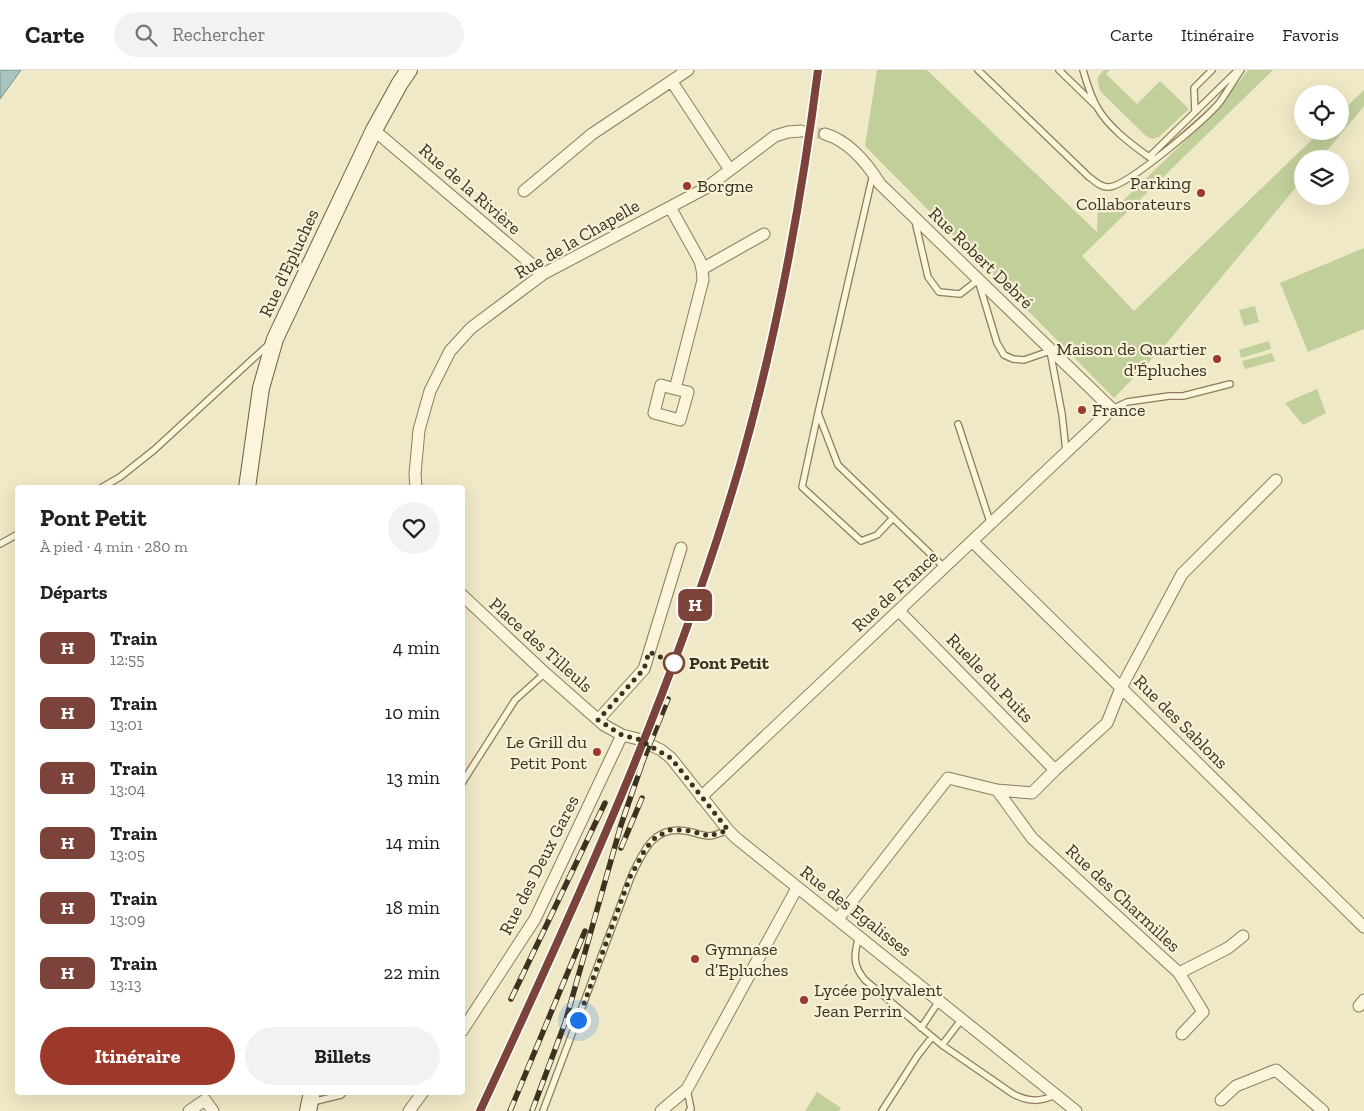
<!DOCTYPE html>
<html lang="fr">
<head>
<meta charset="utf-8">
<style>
	:root { --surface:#fff; --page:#f2f2f2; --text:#202124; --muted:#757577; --line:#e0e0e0; --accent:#9d392a }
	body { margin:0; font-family:"Zilla Slab",serif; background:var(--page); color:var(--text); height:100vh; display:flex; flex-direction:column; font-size:19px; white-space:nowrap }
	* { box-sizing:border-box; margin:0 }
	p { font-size:16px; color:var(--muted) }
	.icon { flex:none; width:28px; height:28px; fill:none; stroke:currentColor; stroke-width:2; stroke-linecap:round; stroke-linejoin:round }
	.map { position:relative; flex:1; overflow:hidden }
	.drawer { position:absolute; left:15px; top:415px; width:450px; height:610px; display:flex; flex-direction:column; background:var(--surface); border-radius:5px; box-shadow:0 5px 20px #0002 }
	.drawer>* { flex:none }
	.badge { padding:0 10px; border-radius:8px; font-size:18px; line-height:32px }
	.fabs { position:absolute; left:1294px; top:15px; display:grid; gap:10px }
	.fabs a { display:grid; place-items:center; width:55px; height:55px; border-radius:50%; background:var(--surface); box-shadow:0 5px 20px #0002; font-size:25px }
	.you { position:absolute; width:25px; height:25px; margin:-12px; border:4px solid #fff; border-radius:50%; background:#1a73e8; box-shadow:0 0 0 8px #1a73e833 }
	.map>.badge { position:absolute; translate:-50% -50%; box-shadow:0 0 0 2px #fff }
	h2 { padding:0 25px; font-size:19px; line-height:45px }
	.round { display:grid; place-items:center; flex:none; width:52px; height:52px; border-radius:26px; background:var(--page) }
	.overview { display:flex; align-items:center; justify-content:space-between; height:85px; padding:0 25px }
	h1 { font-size:24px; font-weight:700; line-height:38px }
	.cta { display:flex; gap:10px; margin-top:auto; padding:10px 25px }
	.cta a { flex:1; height:58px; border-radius:30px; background:var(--accent); color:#fff; font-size:20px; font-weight:700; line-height:58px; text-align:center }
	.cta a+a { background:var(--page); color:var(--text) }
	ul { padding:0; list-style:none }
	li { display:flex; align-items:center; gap:15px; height:65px; padding:0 25px }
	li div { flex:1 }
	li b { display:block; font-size:19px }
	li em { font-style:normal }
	li .badge { min-width:55px; font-weight:700; text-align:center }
	header { display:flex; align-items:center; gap:30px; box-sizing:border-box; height:70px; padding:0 25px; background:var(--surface); border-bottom:1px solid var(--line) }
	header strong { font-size:24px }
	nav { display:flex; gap:28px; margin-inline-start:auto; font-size:18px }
	.search { width:350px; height:45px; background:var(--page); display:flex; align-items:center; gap:12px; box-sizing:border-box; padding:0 18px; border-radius:28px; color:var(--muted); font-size:19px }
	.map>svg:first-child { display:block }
	.green { fill:#c1cf9b }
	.water { fill:#a9c4bf; stroke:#6f938f }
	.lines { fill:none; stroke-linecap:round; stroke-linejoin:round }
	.street-tunnel { stroke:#ccc4a6; stroke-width:11; stroke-dasharray:11 5.5; stroke-linecap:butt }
	.lane-casing { stroke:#8c7c5c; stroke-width:8 }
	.street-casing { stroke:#8c7c5c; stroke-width:13 }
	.secondary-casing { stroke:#6e5d3f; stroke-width:18 }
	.lane { stroke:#faf5db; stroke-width:5.5 }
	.street { stroke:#faf5db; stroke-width:11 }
	.secondary { stroke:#faf5db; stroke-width:16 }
	.rail-casing { stroke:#3c3220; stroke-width:5.5 }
	.rail { stroke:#f7f2d7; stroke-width:4; stroke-dasharray:11; stroke-linecap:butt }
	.line-casing { stroke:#fff; stroke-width:11 }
	.line { stroke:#7b4339; stroke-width:8 }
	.walk { stroke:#3c3220; stroke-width:5; stroke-dasharray:0 9 }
	.poi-dot { fill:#9d392a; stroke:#f7f2d7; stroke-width:2 }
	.stop-dot { fill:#fff; stroke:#7b4339; stroke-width:2.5 }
	.labels { text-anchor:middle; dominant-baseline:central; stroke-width:4.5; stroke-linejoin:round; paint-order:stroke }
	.poi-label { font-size:18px; fill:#3c3220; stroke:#f7f2d7; text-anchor:start }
	.street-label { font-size:18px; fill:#3c3220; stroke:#f7f2d7 }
	.stop-label { font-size:18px; font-weight:bold; fill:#3c3220; stroke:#f7f2d7; text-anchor:start }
</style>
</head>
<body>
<header>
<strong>Carte</strong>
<div class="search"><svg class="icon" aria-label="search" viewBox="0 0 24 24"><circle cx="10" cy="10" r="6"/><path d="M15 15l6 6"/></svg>Rechercher</div>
<nav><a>Carte</a><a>Itinéraire</a><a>Favoris</a></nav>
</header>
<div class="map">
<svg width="1364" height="1041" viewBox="0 0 1364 1041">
	<rect width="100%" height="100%" fill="#f0e9c7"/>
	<path class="green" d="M 877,0 L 927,0 L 1097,162 L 1098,132 L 1110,143 L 1211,46 L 1248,0 L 1273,0 L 1082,186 L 1134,241 L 1321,61 L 1340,61 L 1340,43 L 1364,20 L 1364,36 L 1320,89 L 1302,89 L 1302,110 L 1166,274 L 1114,328 L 865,76 Z
		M 1104,0 L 1110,0 L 1106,4 L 1137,34 L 1160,11 L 1189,39 L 1159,67 L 1152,69 L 1146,66 L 1100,21 L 1097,8 Z
		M 1364,178 L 1364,259 L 1308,282 L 1280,213 Z
		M 1255,236 L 1259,252 L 1244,256 L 1239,240 Z
		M 1269,271 L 1271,279 L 1241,288 L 1239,280 Z
		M 1272,283 L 1275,291 L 1245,299 L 1242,291 Z
		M 1317,319 L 1326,343 L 1303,355 L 1285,333 Z
		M 817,1022 L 841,1038 L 839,1041 L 805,1041 Z"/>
	<path class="water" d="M 0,0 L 21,0 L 0,29 Z"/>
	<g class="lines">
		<path class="street-tunnel" d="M 801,61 L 825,64"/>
		<g class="lane-casing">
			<path id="lane" d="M 978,0 L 1089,107 C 1095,111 1101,118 1109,117 C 1128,116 1206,49 1220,32 C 1227,22 1234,10 1241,0
				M 1059,0 L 1095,35
				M 1083,0 C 1087,13 1090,25 1097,37 C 1108,57 1131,74 1149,87 L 1152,87
				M 1195,42 L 1194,18 L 1212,0
				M 1149,87 L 1238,0
				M 915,151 L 928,207 L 939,222 L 960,224 L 978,210 L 997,273 L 1004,285 L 1013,289 L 1024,290 L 1050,281 L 1062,344 L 1066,381
				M 1112,339 L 1127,332 L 1169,326 L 1183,326 L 1230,314
				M 818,343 L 873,104
				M 958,354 L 991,455
				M 101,418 L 120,407 L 154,380 L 268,275
				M 893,448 L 877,465 L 861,471 L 802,417 L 818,343 L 838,395 L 945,498
				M 0,474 L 18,464
				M 462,713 L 515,630 L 545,603
				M 859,866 C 854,884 852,895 865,910 L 942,975 L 1013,1024 C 1029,1032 1040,1032 1055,1025
				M 921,958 L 939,931
				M 942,975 L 962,949
				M 687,1019 L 691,1039 L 689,1041
				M 312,1032 L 341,1025 L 344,1022
				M 543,1041 L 631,807 C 643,782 653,755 686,761 C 694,762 701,766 709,766 C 715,766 722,762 728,760
				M 882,1041 L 918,985 L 932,967"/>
		</g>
		<g class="street-casing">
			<path id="street" d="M 672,12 L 730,100
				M 374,60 L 543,204
				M 524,121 L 592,64 L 688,0
				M 670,137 L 700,191 L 702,199 L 703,210 L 675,319 L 661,315 L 654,343 L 680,350 L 688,322 L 675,319
				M 702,199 L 764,164
				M 416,418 L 415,404 L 419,360 L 430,321 L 450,281 L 471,258 L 543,204 L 706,118 L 775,66 L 788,62 L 801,61
				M 973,472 L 1364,857
				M 462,525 L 545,603 L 604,655 L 622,665 L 638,669 L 661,680 L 671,688 L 728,760 L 736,768 L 1076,1041
				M 899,541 L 1055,700
				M 598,650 L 644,599 L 681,478
				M 997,720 L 1032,768 L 1179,903 L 1203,942 L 1182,964
				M 701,727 L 1112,339 L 880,114 C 867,93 849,71 825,64
				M 838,849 L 948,708 L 997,720 L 1032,723 L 1055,700 L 1107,653 L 1121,618 L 1182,504 L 1276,410
				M 1179,903 L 1228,878 L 1243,866
				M 1359,936 L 1364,930
				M 462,961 L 535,849 L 622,665
				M 1221,1030 L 1236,1016 L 1276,1000 L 1323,1041
				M 189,1041 L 205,1030 L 213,1041
				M 409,1041 L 423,1022
				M 661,1041 L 687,1019 L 797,818"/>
		</g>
		<g class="secondary-casing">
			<path id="secondary" d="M 247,418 L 261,318 L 275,269 L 374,60 L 400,13 L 409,0
				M 308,1041 L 312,1022"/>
		</g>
		<use href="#lane" class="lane"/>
		<use href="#street" class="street"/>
		<use href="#secondary" class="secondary"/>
		<g class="rail-casing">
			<path id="rail" d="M 641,696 L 668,629
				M 621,778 L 642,728
				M 511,929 L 605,733
				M 480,1041 C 577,831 676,619 740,395 C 777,266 801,134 818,0
				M 510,1041 L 585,861
				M 532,1041 L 565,953 L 621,755 L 643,691"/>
		</g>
		<use href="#rail" class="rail"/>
	</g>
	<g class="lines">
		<g class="line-casing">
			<path id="line" d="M 480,1041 C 578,831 675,618 740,395 C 777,266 801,134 818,0"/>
		</g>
		<use href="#line" class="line"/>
		<path class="walk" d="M 578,950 L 630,807 L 646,778 L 656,767 L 670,760 L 685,760 L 710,766 L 728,760 L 671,688 L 638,669 L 622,665 L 598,650 L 644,599 L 649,582 L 674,593"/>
	</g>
	<g class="poi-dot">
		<circle cx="687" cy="116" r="5"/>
		<circle cx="1201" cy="123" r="5"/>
		<circle cx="1217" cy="289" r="5"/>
		<circle cx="1082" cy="340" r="5"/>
		<circle cx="597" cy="682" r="5"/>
		<circle cx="695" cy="889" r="5"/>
		<circle cx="804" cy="930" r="5"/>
	</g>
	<circle class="stop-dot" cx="674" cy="593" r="10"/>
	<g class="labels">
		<g class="poi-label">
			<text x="1191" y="113" text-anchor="end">Parking<tspan x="1191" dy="21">Collaborateurs</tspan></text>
			<text x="697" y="116">Borgne</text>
			<text x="1207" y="279" text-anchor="end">Maison de Quartier<tspan x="1207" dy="21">d'Épluches</tspan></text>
			<text x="1092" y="340">France</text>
			<text x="587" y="672" text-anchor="end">Le Grill du<tspan x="587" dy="21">Petit Pont</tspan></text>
			<text x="705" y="879">Gymnase<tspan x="705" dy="21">d’Epluches</tspan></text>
			<text x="814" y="920">Lycée polyvalent<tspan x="814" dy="21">Jean Perrin</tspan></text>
		</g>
		<g class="street-label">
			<text transform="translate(470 119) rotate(41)">Rue de la Rivière</text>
			<text transform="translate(577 169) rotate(-30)">Rue de la Chapelle</text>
			<text transform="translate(981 188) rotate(44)">Rue Robert Debré</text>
			<text transform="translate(289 193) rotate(-65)">Rue d'Epluches</text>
			<text transform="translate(895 521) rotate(-43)">Rue de France</text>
			<text transform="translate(541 575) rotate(42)">Place des Tilleuls</text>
			<text transform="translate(990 608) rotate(46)">Ruelle du Puits</text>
			<text transform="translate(1181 652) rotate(45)">Rue des Sablons</text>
			<text transform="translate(539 795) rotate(-63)">Rue des Deux Gares</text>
			<text transform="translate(1123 828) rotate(43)">Rue des Charmilles</text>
			<text transform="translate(856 841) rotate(38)">Rue des Egalisses</text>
		</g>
		<g class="stop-label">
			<text x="689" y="593">Pont Petit</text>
		</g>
	</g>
</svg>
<div class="fabs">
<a><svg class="icon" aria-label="locate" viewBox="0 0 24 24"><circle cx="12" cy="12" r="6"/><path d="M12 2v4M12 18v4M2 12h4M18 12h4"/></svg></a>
<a><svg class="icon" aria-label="layers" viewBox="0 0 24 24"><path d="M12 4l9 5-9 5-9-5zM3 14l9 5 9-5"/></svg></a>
</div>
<div class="you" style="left:578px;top:950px"></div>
<b class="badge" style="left:695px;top:535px;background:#7b4339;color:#fff">H</b>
<section class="drawer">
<div class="overview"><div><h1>Pont Petit</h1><p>À pied · 4 min · 280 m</p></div><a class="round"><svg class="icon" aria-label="heart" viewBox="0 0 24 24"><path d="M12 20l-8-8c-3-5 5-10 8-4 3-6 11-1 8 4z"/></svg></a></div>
<h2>Départs</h2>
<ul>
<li><span class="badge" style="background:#7b4339;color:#fff">H</span><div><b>Train</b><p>12:55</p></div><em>4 min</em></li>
<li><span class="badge" style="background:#7b4339;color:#fff">H</span><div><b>Train</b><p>13:01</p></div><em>10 min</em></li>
<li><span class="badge" style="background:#7b4339;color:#fff">H</span><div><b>Train</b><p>13:04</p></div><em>13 min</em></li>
<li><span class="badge" style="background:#7b4339;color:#fff">H</span><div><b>Train</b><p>13:05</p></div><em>14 min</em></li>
<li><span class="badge" style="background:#7b4339;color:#fff">H</span><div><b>Train</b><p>13:09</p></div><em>18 min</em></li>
<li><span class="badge" style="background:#7b4339;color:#fff">H</span><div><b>Train</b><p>13:13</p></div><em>22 min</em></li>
</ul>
<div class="cta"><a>Itinéraire</a><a>Billets</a></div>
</section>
</div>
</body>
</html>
